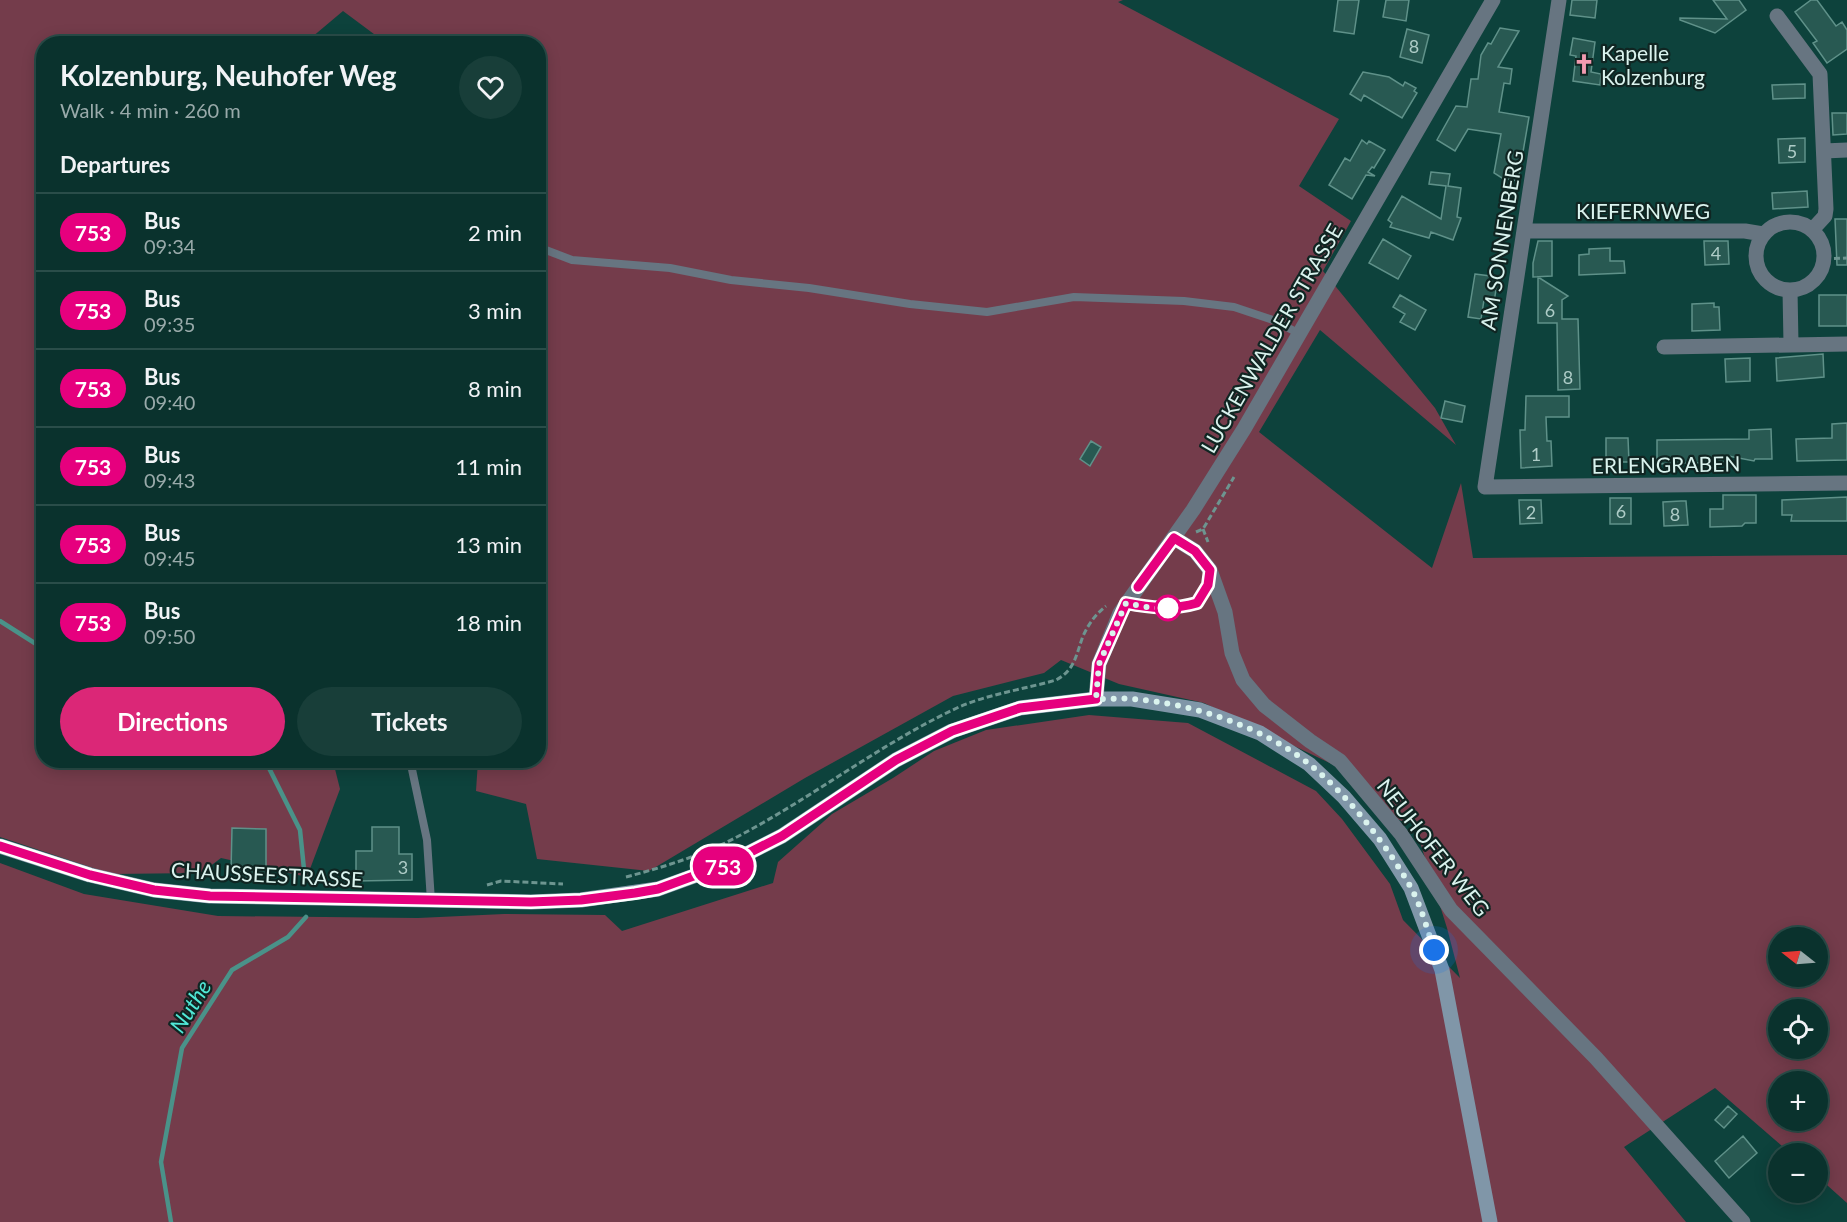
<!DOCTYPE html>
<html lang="en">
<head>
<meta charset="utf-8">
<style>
	:root { --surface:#0a322d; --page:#183e39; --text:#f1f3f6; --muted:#9aa; --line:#2a4d49; --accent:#db2777 }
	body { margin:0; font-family:Lato,sans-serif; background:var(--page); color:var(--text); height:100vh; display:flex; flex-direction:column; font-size:22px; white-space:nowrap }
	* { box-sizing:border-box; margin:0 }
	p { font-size:20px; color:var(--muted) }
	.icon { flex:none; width:33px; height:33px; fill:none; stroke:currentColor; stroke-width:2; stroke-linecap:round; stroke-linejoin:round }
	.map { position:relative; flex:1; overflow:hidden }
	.details { position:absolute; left:36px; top:36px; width:510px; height:732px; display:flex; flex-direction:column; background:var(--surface); border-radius:24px; box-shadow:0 3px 15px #0003,0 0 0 2px var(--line) }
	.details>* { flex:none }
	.badge { padding:0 12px; border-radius:20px; font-size:21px; line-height:39px }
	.needle { width:39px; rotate:287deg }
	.fabs { position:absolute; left:1768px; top:927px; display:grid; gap:12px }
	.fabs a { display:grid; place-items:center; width:60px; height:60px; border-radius:50%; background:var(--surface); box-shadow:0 3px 15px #0003,0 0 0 2px var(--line); font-size:30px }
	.you { position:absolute; width:30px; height:30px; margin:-15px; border:4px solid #fff; border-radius:50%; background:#1a73e8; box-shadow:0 0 0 9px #1a73e833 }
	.map>.badge { position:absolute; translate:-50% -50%; box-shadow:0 0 0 3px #fff }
	h2 { padding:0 24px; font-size:22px; line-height:54px }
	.round { display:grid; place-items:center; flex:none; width:63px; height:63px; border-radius:32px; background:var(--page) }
	.head { display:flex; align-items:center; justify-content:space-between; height:102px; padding:0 24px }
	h1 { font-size:28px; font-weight:700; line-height:45px }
	.primary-button { display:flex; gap:12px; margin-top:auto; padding:12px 24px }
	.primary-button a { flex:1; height:69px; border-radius:36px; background:var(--accent); color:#fff; font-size:24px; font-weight:700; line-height:69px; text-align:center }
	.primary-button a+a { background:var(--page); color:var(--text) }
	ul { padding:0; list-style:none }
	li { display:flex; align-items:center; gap:18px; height:78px; padding:0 24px; border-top:2px solid var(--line) }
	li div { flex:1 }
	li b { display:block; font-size:22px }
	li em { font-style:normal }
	li .badge { min-width:66px; font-weight:700; text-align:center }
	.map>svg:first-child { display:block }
	.green { fill:#743c4b; fill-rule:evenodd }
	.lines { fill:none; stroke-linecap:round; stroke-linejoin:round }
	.stream { stroke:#4a9289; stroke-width:4.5 }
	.building { fill:#285952; stroke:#5f9189; stroke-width:1.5 }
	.path { stroke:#6d9590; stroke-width:3; stroke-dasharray:6 3; stroke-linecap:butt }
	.service { stroke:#677581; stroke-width:8 }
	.minor { stroke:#677581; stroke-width:15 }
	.secondary { stroke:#8096a8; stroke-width:15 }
	.line-casing { stroke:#fff; stroke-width:14 }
	.line { stroke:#e6007e; stroke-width:9 }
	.walk { stroke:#daf3ee; stroke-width:6; stroke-dasharray:0 10.8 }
	.stop-dot { fill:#fff; stroke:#e6007e; stroke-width:3 }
	.labels { text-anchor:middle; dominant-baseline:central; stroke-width:4.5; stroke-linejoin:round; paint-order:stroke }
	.number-label { font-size:18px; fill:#aeccc7 }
	.poi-label { font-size:21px; fill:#daf3ee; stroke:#102522; text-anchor:start }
	.street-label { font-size:21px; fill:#daf3ee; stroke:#102522 }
	.water-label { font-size:22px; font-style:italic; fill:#51e9d7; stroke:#102522 }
</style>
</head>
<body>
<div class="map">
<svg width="1847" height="1222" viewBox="0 0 1847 1222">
	<rect width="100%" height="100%" fill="#0d423c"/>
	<path class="green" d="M 0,0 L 1123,0 L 1118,2 L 1339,119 L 1299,186 L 1351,221 L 1323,271 L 1435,408 L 1456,445 L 1320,330 L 1259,432 L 1432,568 L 1461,483 L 1473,558 L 1847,555 L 1847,1203 L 1818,1177 L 1818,1154 L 1790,1153 L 1715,1088 L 1624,1147 L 1686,1222 L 0,1222 L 0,863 L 84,894 L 218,916 L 418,918 L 504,914 L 605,915 L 622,931 L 773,883 L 778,862 L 832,814 L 893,778 L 934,751 L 986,730 L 1089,715 L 1188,723 L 1316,791 L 1342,819 L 1390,884 L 1403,920 L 1460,978 L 1447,928 L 1414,823 L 1411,805 L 1407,823 L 1384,814 L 1357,776 L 1204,703 L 1119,684 L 1061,660 L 1044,673 L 953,696 L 805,778 L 649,871 L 537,859 L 526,804 L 476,791 L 478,761 L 538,760 L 538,44 L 386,43 L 343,11 L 305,43 L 44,44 L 44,760 L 333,761 L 340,789 L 307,877 L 221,858 L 201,873 L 111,874 L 0,837 ZM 1779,938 L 1818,938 L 1818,976 L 1779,976 ZM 1779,1010 L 1818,1010 L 1818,1048 L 1779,1048 ZM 1779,1082 L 1818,1082 L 1818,1120 L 1779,1120 Z"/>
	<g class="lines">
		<path class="stream" d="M 0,621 L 44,649
			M 262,760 L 267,764 L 300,830 L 305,879
			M 171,1222 L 161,1162 L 182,1048 L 232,970 L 288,937 L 306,917"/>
	</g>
	<path class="building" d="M 1338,0 L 1359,0 L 1354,34 L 1334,31 Z
		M 1386,0 L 1409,0 L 1406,21 L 1383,17 Z
		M 1572,0 L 1597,0 L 1595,18 L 1570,15 Z
		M 1713,0 L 1739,0 L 1746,10 L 1715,33 L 1680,20 L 1680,18 L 1727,19 Z
		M 1811,0 L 1817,0 L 1836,26 L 1842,22 L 1847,30 L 1847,49 L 1827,63 L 1813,43 L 1817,41 L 1795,12 Z
		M 1500,28 L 1519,31 L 1498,67 L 1512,69 L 1510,84 L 1504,83 L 1499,112 L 1529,117 L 1518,181 L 1502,178 L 1494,173 L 1501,134 L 1468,129 L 1455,151 L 1437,140 L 1456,106 L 1467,107 L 1471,79 L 1478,79 L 1481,55 L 1488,43 L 1491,44 Z
		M 1407,29 L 1429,35 L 1422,63 L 1400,57 Z
		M 1573,38 L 1595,42 L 1591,72 L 1601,74 L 1600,85 L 1573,81 L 1576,56 L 1570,55 Z
		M 1363,72 L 1389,77 L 1403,86 L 1405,82 L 1416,88 L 1414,91 L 1417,93 L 1402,118 L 1364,95 L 1361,101 L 1350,94 Z
		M 1805,84 L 1805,98 L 1773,99 L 1772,85 Z
		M 1832,113 L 1847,113 L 1847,134 L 1833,135 Z
		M 1805,138 L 1805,162 L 1779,163 L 1778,139 Z
		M 1362,140 L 1367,144 L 1369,141 L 1385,150 L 1374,168 L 1372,167 L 1368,172 L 1375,176 L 1366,175 L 1352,199 L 1329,185 L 1345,158 L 1350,161 Z
		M 1431,172 L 1450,174 L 1448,186 L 1461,188 L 1457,217 L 1461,218 L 1453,240 L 1431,232 L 1429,238 L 1390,227 L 1392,223 L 1388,220 L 1402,196 L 1441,219 L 1446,186 L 1429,184 Z
		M 1807,191 L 1808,207 L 1773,209 L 1772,193 Z
		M 1835,219 L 1847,219 L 1847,265 L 1837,265 Z
		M 1383,239 L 1411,256 L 1398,279 L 1369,263 Z
		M 1538,241 L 1552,241 L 1552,276 L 1533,277 L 1533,263 Z
		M 1704,241 L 1728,241 L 1729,264 L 1705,265 Z
		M 1610,248 L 1610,261 L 1624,261 L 1625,273 L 1579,275 L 1579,255 L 1589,254 L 1589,249 Z
		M 1475,274 L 1498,277 L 1494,302 L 1484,300 L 1481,319 L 1468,317 Z
		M 1538,277 L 1568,296 L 1562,300 L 1562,319 L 1578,319 L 1580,389 L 1558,390 L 1557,323 L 1538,323 Z
		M 1400,295 L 1426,310 L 1415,330 L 1400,322 L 1405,314 L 1393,307 Z
		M 1819,295 L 1847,295 L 1847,326 L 1819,326 Z
		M 1714,303 L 1714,307 L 1719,307 L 1720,330 L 1692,331 L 1692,304 Z
		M 1823,354 L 1824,377 L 1777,381 L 1776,358 Z
		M 1750,358 L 1750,381 L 1726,382 L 1725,359 Z
		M 1526,396 L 1569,396 L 1569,417 L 1546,417 L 1547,441 L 1551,441 L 1552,466 L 1521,468 L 1520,430 L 1525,430 Z
		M 1445,401 L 1465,406 L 1462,422 L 1441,418 Z
		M 1847,423 L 1847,460 L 1797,461 L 1796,439 L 1832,438 L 1832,424 Z
		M 1771,429 L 1772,459 L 1755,459 L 1754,461 L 1728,456 L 1729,462 L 1657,464 L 1657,440 L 1749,439 L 1749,430 Z
		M 1606,438 L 1628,438 L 1629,462 L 1606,462 Z
		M 1091,441 L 1101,447 L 1090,466 L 1080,459 Z
		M 1723,495 L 1756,495 L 1756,523 L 1745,523 L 1742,526 L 1710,527 L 1710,509 L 1723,509 Z
		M 1847,497 L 1847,521 L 1791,521 L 1792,515 L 1782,515 L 1782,500 Z
		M 1610,498 L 1631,498 L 1631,524 L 1610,524 Z
		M 1519,500 L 1541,500 L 1542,523 L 1520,524 Z
		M 1681,501 L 1686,501 L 1688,525 L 1664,526 L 1663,502 Z
		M 372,827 L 399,827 L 399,854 L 412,854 L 412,880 L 356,881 L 356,851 L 372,851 Z
		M 232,828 L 266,829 L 266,874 L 256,874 L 256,881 L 237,880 L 237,872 L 231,871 Z
		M 1728,1106 L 1737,1114 L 1724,1128 L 1715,1120 Z
		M 1743,1136 L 1757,1153 L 1729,1178 L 1715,1161 Z"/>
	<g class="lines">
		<path class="path" d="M 1825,259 L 1847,258
			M 1203,529 L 1208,542
			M 1196,532 L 1203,529 L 1234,477
			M 626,877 C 660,868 693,858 725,843 C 806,803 877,745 959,707 C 989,694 1025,689 1056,680 C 1075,670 1076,655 1083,636 C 1089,623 1096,614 1106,606
			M 487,885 L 501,881 L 563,884"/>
		<path class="service" d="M 538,247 L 572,260 L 670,268 L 731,280 L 809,288 L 910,304 L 987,312 L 1074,297 L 1184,301 L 1234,307 L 1273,320 L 1298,333
			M 1126,603 C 1158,609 1204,620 1210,576
			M 410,760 L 427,840 L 431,901"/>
		<path class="minor" d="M 1559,0 L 1485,487 L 1847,483
			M 1777,16 L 1820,74 L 1826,209 L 1825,216 L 1813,229
			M 1824,151 L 1847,150
			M1756 256a34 34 0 1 1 68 0a34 34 0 1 1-68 0Z
			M 1524,231 L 1745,231 L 1763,234
			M 1790,290 L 1791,344
			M 1664,347 L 1847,344
			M 1174,538 L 1195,551 L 1210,570 L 1225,612 L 1232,653 L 1243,680 L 1264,705 L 1310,741 L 1340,761 L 1401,834 L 1451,910 L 1596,1058 L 1743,1222
			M 1096,699 L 1099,664 L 1120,613 L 1193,510 L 1244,429 L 1493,0"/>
		<path class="secondary" d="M 0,846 L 90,875 L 154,890 L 210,896 L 531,902 L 581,900 L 658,889 L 727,864 L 782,836 L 896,760 L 952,731 L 1020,708 L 1096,699 L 1132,699 L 1200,710 L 1260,733 L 1309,764 L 1344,797 L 1380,839 L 1411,888 L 1442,970 L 1490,1222"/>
	</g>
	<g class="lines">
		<g class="line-casing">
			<path id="line" d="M 0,846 L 90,875 L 154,890 L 210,896 L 531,902 L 581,900 L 635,893 L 658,889 L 688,878 L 727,864 L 782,836 L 896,760 L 952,731 L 1020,708 L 1096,699 L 1099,664 L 1126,603 C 1151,608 1173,610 1197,603 L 1208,585 L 1210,570 L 1195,551 L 1174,538 L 1138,587"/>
		</g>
		<use href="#line" class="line"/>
		<path class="walk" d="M 1168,608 L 1151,608 L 1126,603 L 1099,664 L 1096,699 C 1108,699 1120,698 1132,699 C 1191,703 1263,727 1309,764 C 1347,794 1386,844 1410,886 C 1421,905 1427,929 1434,950"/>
	</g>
	<defs>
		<g id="church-bare" transform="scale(1.62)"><path d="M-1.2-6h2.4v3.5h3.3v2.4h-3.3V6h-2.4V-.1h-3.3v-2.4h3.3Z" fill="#f29ab0" stroke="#102522" stroke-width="2.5" paint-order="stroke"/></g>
	</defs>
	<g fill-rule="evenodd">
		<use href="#church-bare" x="1584" y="64"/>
	</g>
	<circle class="stop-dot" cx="1168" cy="608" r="12"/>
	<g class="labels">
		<g class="number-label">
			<text x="1414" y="46">8</text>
			<text x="1792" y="151">5</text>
			<text x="1716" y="253">4</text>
			<text x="1550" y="310">6</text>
			<text x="1568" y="377">8</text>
			<text x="1536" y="454">1</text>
			<text x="1621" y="511">6</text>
			<text x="1531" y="512">2</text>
			<text x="1675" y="514">8</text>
			<text x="403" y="867">3</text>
		</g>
		<g class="poi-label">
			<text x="1601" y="52">Kapelle<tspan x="1601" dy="24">Kolzenburg</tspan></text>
		</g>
		<g class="street-label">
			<text x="1643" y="210">KIEFERNWEG</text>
			<text transform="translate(1501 240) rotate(-81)">AM SONNENBERG</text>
			<text transform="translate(1271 338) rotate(-60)">LUCKENWALDER STRASSE</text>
			<text transform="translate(1666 464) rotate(-1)">ERLENGRABEN</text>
			<text transform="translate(1434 847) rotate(52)">NEUHOFER WEG</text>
			<text transform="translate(267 874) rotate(3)">CHAUSSEESTRASSE</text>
		</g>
		<g class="water-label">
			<text transform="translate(190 1006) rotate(-58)">Nuthe</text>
		</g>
	</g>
</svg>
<div class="fabs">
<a><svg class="needle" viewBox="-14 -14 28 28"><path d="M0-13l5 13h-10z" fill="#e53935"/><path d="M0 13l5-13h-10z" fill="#9aa"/></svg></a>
<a><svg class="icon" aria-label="locate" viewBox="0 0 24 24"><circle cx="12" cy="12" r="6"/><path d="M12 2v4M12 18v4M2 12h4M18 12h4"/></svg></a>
<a>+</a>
<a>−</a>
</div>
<div class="you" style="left:1434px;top:950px"></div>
<b class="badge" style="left:723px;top:866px;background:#e6007e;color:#fff">753</b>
<section class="details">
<div class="head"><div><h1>Kolzenburg, Neuhofer Weg</h1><p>Walk · 4 min · 260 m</p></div><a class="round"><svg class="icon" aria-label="heart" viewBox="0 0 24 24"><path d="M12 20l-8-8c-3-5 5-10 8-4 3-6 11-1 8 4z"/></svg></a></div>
<h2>Departures</h2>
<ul>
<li><span class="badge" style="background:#e6007e;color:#fff">753</span><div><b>Bus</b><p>09:34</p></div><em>2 min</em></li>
<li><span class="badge" style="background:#e6007e;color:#fff">753</span><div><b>Bus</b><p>09:35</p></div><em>3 min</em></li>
<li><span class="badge" style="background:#e6007e;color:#fff">753</span><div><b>Bus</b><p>09:40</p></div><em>8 min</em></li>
<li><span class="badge" style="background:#e6007e;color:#fff">753</span><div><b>Bus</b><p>09:43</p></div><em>11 min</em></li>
<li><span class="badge" style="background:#e6007e;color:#fff">753</span><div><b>Bus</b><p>09:45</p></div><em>13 min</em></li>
<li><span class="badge" style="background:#e6007e;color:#fff">753</span><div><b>Bus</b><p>09:50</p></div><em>18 min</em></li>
</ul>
<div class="primary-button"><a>Directions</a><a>Tickets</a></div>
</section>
</div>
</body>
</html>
